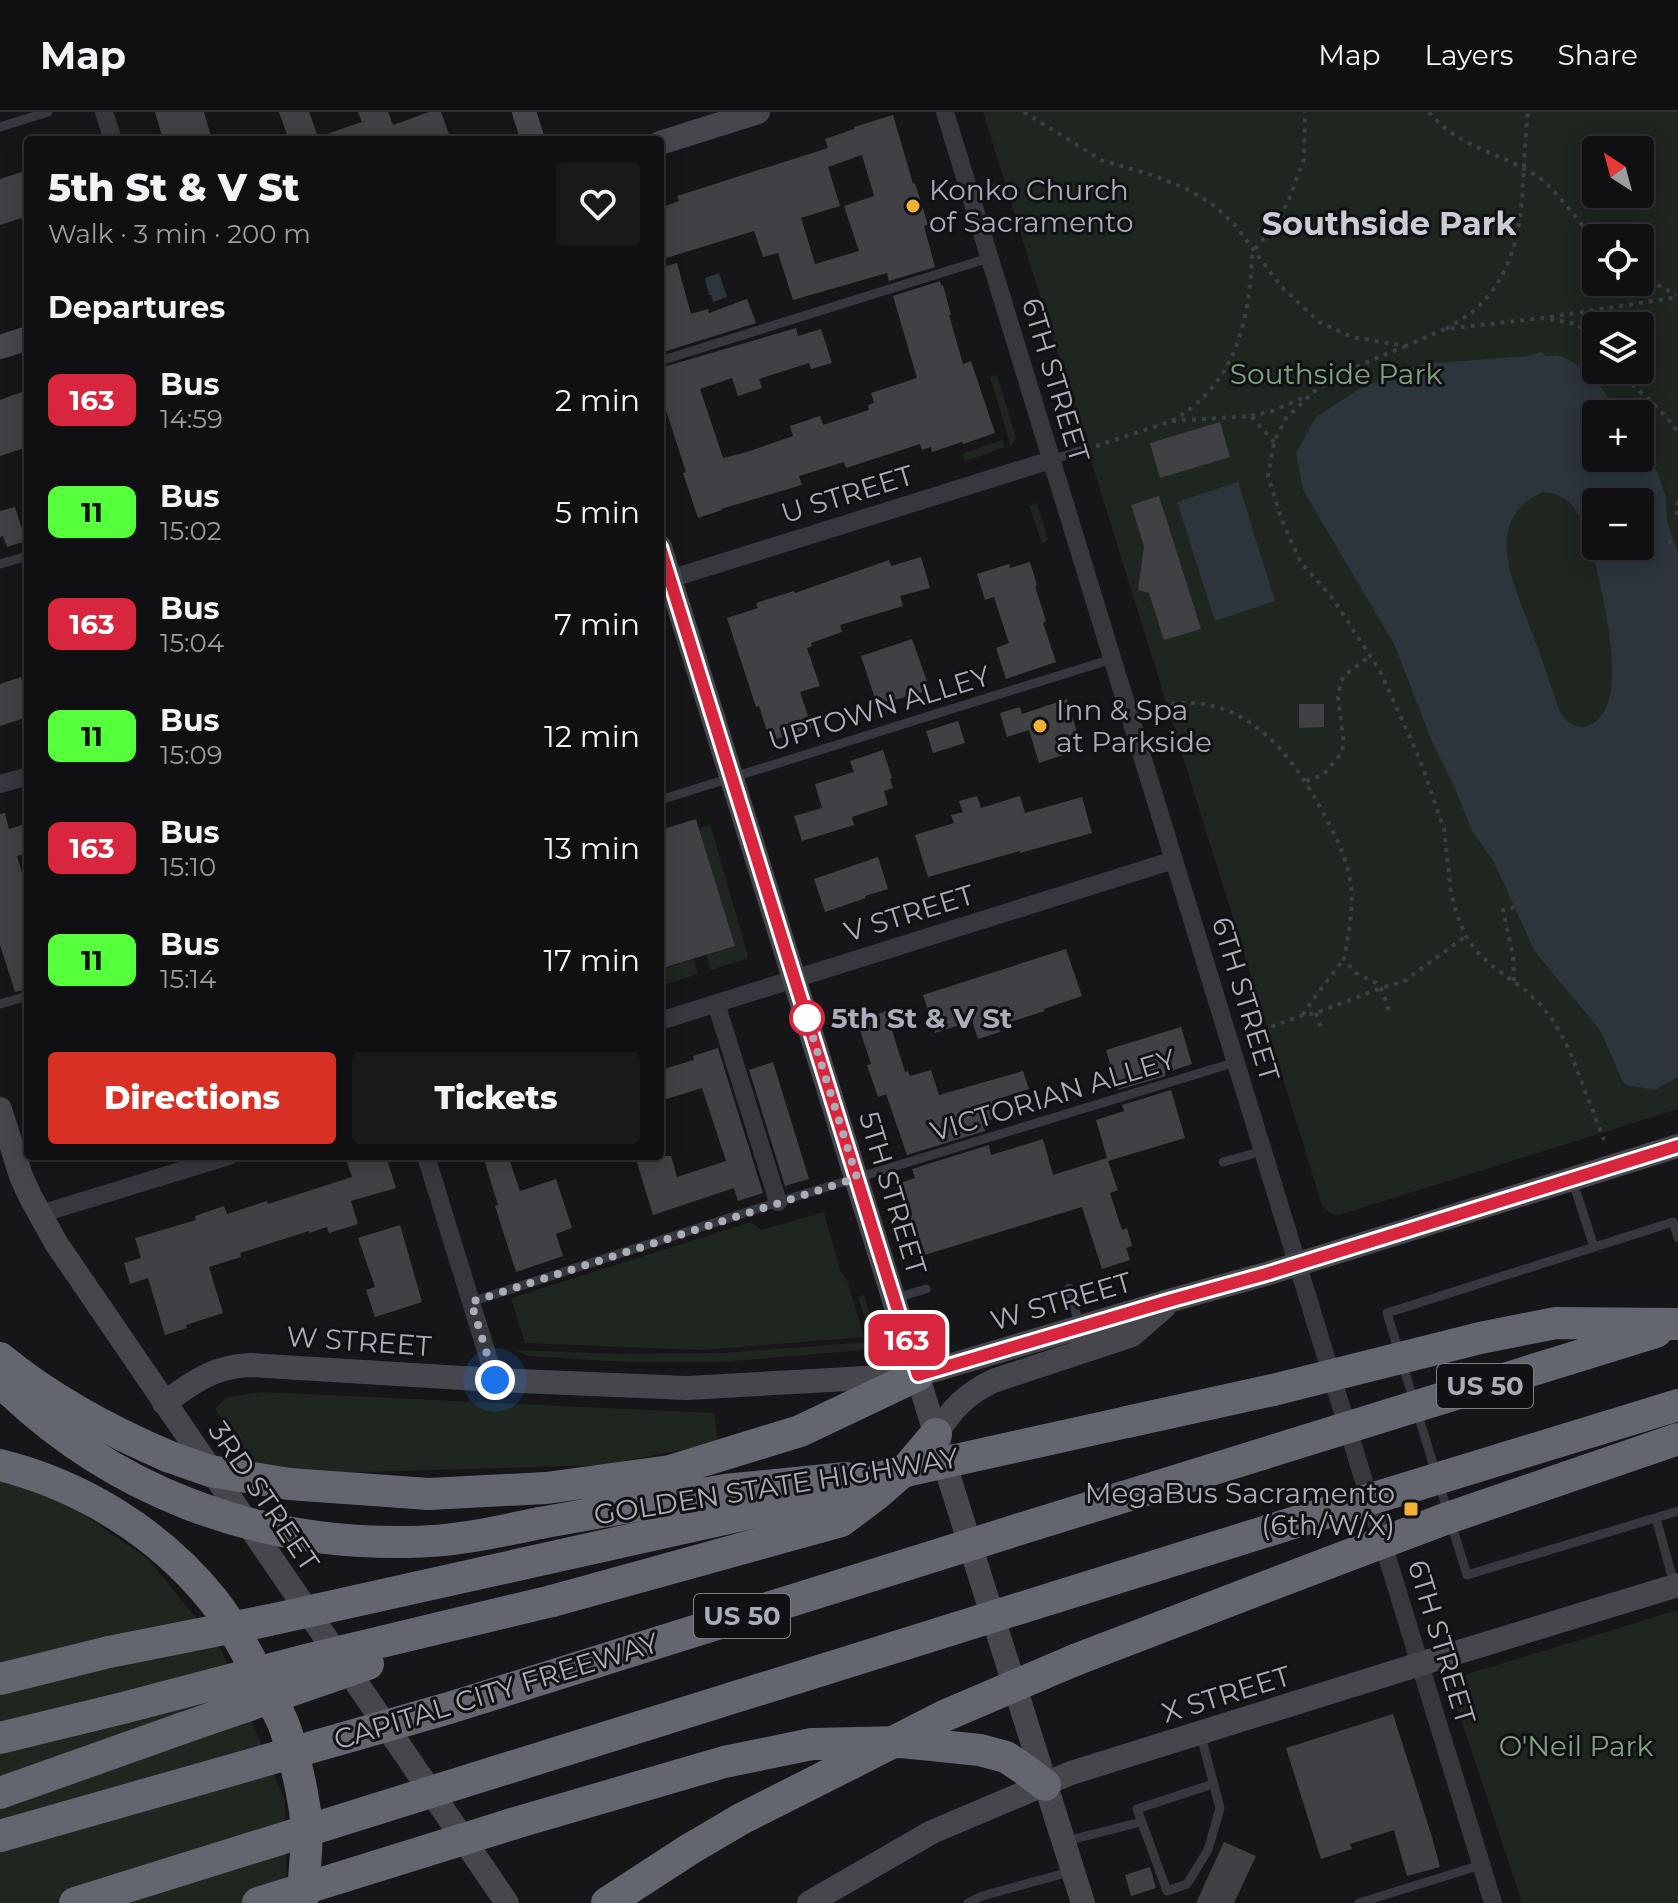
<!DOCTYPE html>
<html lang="en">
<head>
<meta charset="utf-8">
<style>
	:root { --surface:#101012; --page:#19191b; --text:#f1f3f6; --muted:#9c9d9f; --line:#303032; --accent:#d93025 }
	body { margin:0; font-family:Montserrat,sans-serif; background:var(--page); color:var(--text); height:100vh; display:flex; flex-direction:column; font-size:30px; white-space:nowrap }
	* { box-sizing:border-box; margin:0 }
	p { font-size:26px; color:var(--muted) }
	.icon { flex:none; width:44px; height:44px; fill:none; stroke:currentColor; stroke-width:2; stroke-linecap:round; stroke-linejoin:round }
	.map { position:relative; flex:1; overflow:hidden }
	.side { position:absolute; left:24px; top:24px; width:640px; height:1024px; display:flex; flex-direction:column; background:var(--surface); border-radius:8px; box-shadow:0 4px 20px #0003,0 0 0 2px var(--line) }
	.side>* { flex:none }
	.badge { padding:0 16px; border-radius:12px; font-size:28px; line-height:52px }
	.needle { width:52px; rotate:324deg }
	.tools { position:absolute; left:1582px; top:24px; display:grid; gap:16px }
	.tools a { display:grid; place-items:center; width:72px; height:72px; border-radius:8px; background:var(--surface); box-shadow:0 4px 20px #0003,0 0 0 2px var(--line); font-size:40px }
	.you { position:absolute; width:40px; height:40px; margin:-20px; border:6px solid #fff; border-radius:50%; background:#1a73e8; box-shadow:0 0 0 12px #1a73e833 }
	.map>.badge { position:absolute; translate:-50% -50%; box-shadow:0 0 0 4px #fff }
	h2 { padding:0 24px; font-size:30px; line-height:72px }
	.round { display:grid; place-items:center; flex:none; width:84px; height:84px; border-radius:8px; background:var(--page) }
	.summary { display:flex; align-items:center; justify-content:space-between; height:136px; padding:0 24px }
	h1 { font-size:38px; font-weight:800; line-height:60px }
	.cta { display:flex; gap:16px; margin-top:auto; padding:16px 24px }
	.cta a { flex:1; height:92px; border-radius:8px; background:var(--accent); color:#fff; font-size:32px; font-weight:800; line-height:92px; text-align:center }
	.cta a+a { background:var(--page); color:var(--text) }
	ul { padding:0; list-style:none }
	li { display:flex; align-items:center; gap:24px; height:112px; padding:0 24px }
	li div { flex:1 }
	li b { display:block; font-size:30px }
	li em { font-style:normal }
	li .badge { min-width:88px; font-weight:700; text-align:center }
	header { display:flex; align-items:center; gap:48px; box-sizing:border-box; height:112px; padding:0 40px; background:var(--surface); border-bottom:2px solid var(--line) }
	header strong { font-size:38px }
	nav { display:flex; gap:44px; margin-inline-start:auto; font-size:28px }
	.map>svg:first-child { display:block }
	.green { fill:#1e261f; fill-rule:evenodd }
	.water { fill:#2c353c; fill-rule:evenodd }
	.building { fill:#404145; fill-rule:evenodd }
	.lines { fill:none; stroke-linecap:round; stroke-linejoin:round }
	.path { stroke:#3d3f44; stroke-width:4; stroke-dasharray:4 6; stroke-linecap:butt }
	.lane { stroke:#37383d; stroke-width:9 }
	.street { stroke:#37383d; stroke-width:18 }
	.secondary { stroke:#45474d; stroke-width:24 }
	.highway { stroke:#63666e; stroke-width:32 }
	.highway-bridge { stroke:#63666e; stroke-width:32 }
	.line-casing { stroke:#fff; stroke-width:18 }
	.line { stroke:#d7263d; stroke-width:12 }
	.walk { stroke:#a8adb8; stroke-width:8; stroke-dasharray:0 14.4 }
	.poi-dot { fill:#f2b134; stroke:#111113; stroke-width:3 }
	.stop-dot { fill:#fff; stroke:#d7263d; stroke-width:4 }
	.labels { text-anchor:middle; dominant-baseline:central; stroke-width:6; stroke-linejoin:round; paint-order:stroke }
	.shield { fill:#111113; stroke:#7b7e86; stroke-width:2 }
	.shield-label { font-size:26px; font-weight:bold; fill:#a8adb8 }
	.poi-label { font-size:28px; fill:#a8adb8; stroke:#111113; text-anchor:start }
	.park-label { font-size:28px; fill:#7fa381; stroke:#111113 }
	.street-label { font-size:28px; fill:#a8adb8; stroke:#111113 }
	.stop-label { font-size:28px; font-weight:bold; fill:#a8adb8; stroke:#111113; text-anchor:start }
	.quarter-label { font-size:32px; font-weight:bold; fill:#c9ccd4; stroke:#111113 }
</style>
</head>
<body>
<header>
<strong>Map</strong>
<nav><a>Map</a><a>Layers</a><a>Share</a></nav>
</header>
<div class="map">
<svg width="1678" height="1791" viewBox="0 0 1678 1791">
	<rect width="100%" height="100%" fill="#161618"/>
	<path class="green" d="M 983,0 L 1678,0 L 1678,997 L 1339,1103 L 1330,1101 L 1322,1093 ZM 1596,38 L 1640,38 L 1640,82 L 1596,82 ZM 1596,126 L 1640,126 L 1640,170 L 1596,170 ZM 1596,214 L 1640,214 L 1640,258 L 1596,258 ZM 1596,302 L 1640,302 L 1640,346 L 1596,346 ZM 1596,390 L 1640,390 L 1640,434 L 1596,434 Z
		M 997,263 L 1016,326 L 1011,334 L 990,265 Z
		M 1002,328 L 1005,335 L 965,349 L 962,342 Z
		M 1037,391 L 1048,428 L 1042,431 L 1029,394 Z
		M 710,712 L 748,844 L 746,847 L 711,858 L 706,843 L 735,834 L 699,716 Z
		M 694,847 L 698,862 L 660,874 L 660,858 Z
		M 824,1100 L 840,1158 L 847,1168 L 864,1225 L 701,1238 L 525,1231 L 511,1186 L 751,1110 L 762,1118 Z
		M 864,1183 L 878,1231 L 873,1235 L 861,1238 L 724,1250 L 625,1250 L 528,1244 L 515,1238 L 616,1242 L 722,1241 L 869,1230 L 872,1228 L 858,1185 Z
		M 262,1280 L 714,1301 L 718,1331 L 602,1353 L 331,1361 L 253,1353 L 215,1297 L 227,1285 Z
		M 0,1370 L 58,1384 L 149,1448 L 221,1537 L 285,1688 L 287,1791 L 0,1791 Z
		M 1678,1498 L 1678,1791 L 1522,1791 L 1448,1568 Z"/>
	<path class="water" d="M 719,161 L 727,185 L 713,190 L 711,183 L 709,183 L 705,166 Z
		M 1542,240 L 1546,244 C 1550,244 1554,243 1559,244 C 1584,251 1606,282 1621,302 L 1596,302 L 1596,346 L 1640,346 L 1640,341 L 1643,348 L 1657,359 L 1666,386 L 1667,409 L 1678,441 L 1678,965 L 1655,978 L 1627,973 L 1623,970 L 1600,918 L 1535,840 L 1494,750 L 1472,719 L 1454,674 L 1433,632 L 1395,534 L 1303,378 L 1296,341 L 1316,305 L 1361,276 L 1422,252 L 1528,244 ZM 1543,380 C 1556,381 1566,385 1574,396 C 1579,402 1584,410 1587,417 C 1591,427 1592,438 1594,447 C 1603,482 1621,560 1607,593 C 1593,627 1562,619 1555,585 C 1546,561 1539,538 1530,515 C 1512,469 1482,407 1543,380 ZM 1596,390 L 1640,390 L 1640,434 L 1596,434 Z
		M 1238,370 L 1275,489 L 1215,509 L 1177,390 Z"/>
	<path class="building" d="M 155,0 L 204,0 L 212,28 L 163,28 Z
		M 279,0 L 309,0 L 318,25 L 362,10 L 358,0 L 388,0 L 393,13 L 429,0 L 441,0 L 451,28 L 289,28 Z
		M 893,3 L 913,72 L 915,71 L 928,113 L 924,114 L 935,155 L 889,169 L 887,161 L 793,188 L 778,141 L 763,145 L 754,119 L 663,147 L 660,138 L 660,96 L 679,89 L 677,84 L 828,36 L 825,27 L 854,17 L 854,15 ZM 862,43 L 874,84 L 844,94 L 859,139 L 815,152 L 801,106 L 840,94 L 828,55 Z
		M 28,58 L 28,104 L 0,113 L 0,67 Z
		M 677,151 L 691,202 L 708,197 L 709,201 L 747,187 L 756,211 L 660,241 L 660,156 Z
		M 940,169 L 941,174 L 943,173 L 951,203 L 949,203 L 963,252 L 971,249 L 995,321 L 963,332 L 962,330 L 932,340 L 931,335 L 922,338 L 920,332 L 846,356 L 844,350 L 799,364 L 802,373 L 721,397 L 722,398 L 698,406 L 683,361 L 686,360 L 663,289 L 660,290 L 660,256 L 796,216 L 798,224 L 821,217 L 832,251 L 811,257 L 809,251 L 759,267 L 762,276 L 738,284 L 732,266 L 700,277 L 723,346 L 747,340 L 793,324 L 790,314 L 820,304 L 823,313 L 869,298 L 868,293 L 874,291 L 871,281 L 917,266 L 893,184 Z
		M 22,280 L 28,301 L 28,335 L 0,344 L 0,288 Z
		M 1220,310 L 1230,345 L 1160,366 L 1150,331 Z
		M 1159,384 L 1201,517 L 1164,528 L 1149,481 L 1138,478 L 1144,434 L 1131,393 Z
		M 15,395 L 26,429 L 7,435 L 3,424 L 0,425 L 0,399 Z
		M 921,445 L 930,476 L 900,484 L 903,494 L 840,513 L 842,520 L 811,531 L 812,534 L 807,536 L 820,574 L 800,580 L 812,616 L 770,629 L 759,594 L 756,595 L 727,506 L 758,496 L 756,491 L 794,479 L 795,481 L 889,448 L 891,454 Z
		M 1030,450 L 1037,473 L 1035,474 L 1046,509 L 1043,511 L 1056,550 L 1006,567 L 996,536 L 1009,531 L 994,485 L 985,488 L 977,462 L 1009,452 L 1010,456 Z
		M 912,527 L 930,578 L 877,593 L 861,544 Z
		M 21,565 L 28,587 L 28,605 L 0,614 L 0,572 Z
		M 1067,587 L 1082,637 L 1039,651 L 1029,618 L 1007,625 L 1000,601 L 1020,595 L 1022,602 Z
		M 1299,592 L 1324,592 L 1324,615 L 1299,616 Z
		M 958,609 L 965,631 L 933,641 L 926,619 Z
		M 883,638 L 892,666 L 890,667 L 893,676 L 884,679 L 888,693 L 852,705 L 854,713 L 802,729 L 794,704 L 822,696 L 815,672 L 854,660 L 850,649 Z
		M 977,684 L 981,696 L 1020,684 L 1025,701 L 1082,685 L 1092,721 L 1020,741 L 1020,739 L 928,765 L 915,723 L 954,711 L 951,703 L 963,700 L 959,689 Z
		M 5,701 L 9,717 L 28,711 L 28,741 L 17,744 L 28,780 L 28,877 L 15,880 L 0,833 L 0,702 Z
		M 696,707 L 735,834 L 666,855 L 660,835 L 660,718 Z
		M 878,745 L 888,777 L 865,784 L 866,786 L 825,800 L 814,767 Z
		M 1066,837 L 1082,884 L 1044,897 L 1045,899 L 998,914 L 1000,920 L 978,927 L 972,909 L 935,921 L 923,883 Z
		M 886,899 L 905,960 L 908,959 L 910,964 L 931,958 L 939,983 L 1023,959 L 1029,977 L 992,989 L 997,1006 L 983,1010 L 985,1019 L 907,1043 L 886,982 L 878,985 L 867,953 L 871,952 L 857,909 Z
		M 1181,915 L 1192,952 L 1165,961 L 1166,964 L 1118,978 L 1106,938 Z
		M 718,936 L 763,1081 L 738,1089 L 734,1076 L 653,1103 L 635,1044 L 671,1044 L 677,1065 L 726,1049 L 702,976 L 660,989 L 660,958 L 694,948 L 693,944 Z
		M 773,950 L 809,1067 L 785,1074 L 749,958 Z
		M 1171,978 L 1185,1026 L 1108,1049 L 1096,1008 L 1124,999 L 1122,993 Z
		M 1043,1027 L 1053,1063 L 1107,1046 L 1118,1078 L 1110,1081 L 1122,1118 L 1127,1116 L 1132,1134 L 1126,1136 L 1130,1148 L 1102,1157 L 1082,1095 L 921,1144 L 900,1071 L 915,1066 L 912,1057 L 989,1033 L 991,1043 Z
		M 345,1044 L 386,1044 L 396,1076 L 351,1089 L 358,1112 L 329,1121 L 327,1115 L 309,1121 L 309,1119 L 240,1141 L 241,1145 L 209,1155 L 223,1201 L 186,1213 L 187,1216 L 165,1223 L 148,1166 L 130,1172 L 124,1151 L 141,1146 L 135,1126 L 196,1108 L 195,1104 L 224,1094 L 227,1102 L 267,1089 L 268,1092 L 352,1065 Z
		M 483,1044 L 508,1044 L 520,1079 L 556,1067 L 572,1116 L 556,1122 L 563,1144 L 516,1160 L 495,1094 L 498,1093 Z
		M 400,1113 L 422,1190 L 375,1205 L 366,1178 L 375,1175 L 358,1126 Z
		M 1393,1602 L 1432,1725 L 1440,1755 L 1407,1764 L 1394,1718 L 1350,1732 L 1352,1737 L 1321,1747 L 1286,1636 Z
		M 1224,1730 L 1256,1744 L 1234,1791 L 1196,1791 Z
		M 1150,1755 L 1156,1776 L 1131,1784 L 1125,1763 Z"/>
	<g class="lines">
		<path class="path" d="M 1024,0 L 1101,48 L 1155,64 L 1187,77 L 1215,94 L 1236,114 L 1280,173 L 1319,210 L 1352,225 L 1406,234 L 1445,217 L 1543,206 L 1577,212 L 1596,232
			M 1429,0 C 1456,35 1502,41 1537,64 C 1557,78 1578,110 1596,129
			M 1640,163 L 1676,183
			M 1550,205 L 1678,185
			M 1446,217 C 1456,210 1468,204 1477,196 C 1533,143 1519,68 1528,0
			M 1406,234 L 1360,253 L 1317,277 L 1286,306 L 1274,330 L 1268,364 L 1281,406 L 1301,451 L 1331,484 L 1380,559 L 1420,648 L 1444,717 L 1451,781 L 1457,803 L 1466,824 L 1476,839 L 1491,853 L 1525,878 L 1541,893 L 1554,910 L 1569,937 L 1604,1028
			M 1618,258 C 1637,280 1663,296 1678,321
			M 1251,304 L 1273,299 L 1305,285
			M 1172,309 C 1234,273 1249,213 1252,145 L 1255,137 L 1270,119 L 1288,90 L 1304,47 L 1305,0
			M 1096,334 L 1172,309 L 1251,304 L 1274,330
			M 1678,389 L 1677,402 L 1678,408
			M 1668,430 L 1678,428
			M 1161,593 C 1169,592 1178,591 1186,591 C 1250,590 1292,644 1320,695 C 1334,721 1347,744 1351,774 C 1354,798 1348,824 1344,847 L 1356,861 L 1376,871 L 1381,876 L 1389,899
			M 1306,669 L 1323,663 L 1341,642 L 1344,632 L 1338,585 L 1341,569 L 1346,562 L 1370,544
			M 1514,869 L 1513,844 L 1503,798 L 1519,794
			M 1316,901 L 1322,920
			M 1303,903 L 1311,890 L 1344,847
			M 1262,918 L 1303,903 L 1316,901 L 1381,876 L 1403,870 L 1466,824"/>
		<path class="lane" d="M 0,15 L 48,0
			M 660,249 L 989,146
			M 1051,348 L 1083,338
			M 0,452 L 28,444
			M 660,688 L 1112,547
			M 0,892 L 28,884
			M 1223,1050 L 1263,1039
			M 1573,1070 L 1594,1135
			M 1678,1126 L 1673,1110 L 1387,1201 L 1467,1463 L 1678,1399
			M 1069,1176 L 1080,1215
			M 895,1186 L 926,1177
			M 471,1190 L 778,1090 L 1236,950
			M 1656,1406 L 1674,1472
			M 1201,1624 L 1220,1696 L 1208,1738 L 1187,1772 L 1167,1779 L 1137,1697 L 1213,1672
			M 1066,1729 L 1141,1710
			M 968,1791 L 982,1784 L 1073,1759
			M 1359,1791 L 1481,1753"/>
		<path class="street" d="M 104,0 L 113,28
			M 945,0 L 1493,1791
			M 660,470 L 1051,348
			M 0,672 L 28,664
			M 716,891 L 778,1090
			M 660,909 L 1174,748
			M 426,1044 L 495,1268
			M 40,1102 L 229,1044"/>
		<path class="secondary" d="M 524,0 L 533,28
			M 660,31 L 758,0
			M 0,235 L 28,226
			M 660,435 L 967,1423 L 1083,1791
			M 0,997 L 21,1064 L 30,1084 L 56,1131 L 507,1791
			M 164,1291 C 193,1270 214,1254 251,1253 L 495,1268 L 687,1276 L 918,1263 L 1172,1188 L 1266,1162 L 1678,1034
			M 936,1322 C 952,1297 966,1282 993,1269 L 1132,1223 L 1164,1195
			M 809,1791 L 932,1720 L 1071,1661 L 1449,1543 L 1678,1473"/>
		<path class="highway" d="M 0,1246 C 51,1288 109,1319 170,1345
			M 1127,1310 L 1273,1278
			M 0,1353 C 83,1374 159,1421 213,1488 C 232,1512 247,1540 260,1567 C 268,1583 279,1599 285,1616 C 294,1642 301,1672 305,1699 C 309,1729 304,1761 302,1791
			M 429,1382 L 546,1376 L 670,1359 L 800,1319 L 918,1263
			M 540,1411 L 725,1378 L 846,1366
			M 1036,1412 L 1291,1333
			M 1056,1485 L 1312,1405
			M 552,1489 L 841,1409 L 877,1382 L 908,1355 L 936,1322
			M 1075,1548 L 1328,1451
			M 0,1567 L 109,1540
			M 0,1681 L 183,1616
			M 512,1712 L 724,1650 L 812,1632 L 902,1630 L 980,1638 L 1006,1645 L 1024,1657 L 1045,1673
			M 607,1791 L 690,1737 L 741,1707 L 850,1652"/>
		<path class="highway-bridge" d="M 0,1269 C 110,1378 254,1433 408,1430 C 452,1430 497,1420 540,1411
			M 1273,1278 L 1480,1226 L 1556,1211 L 1678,1212
			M 1291,1333 L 1656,1220
			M 170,1345 L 210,1359 L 289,1372 L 429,1382
			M 1312,1405 L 1678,1293
			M 1328,1451 L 1445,1407 L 1678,1327
			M 109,1540 L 270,1508 L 764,1398 L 897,1361 L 1127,1310
			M 183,1616 L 368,1552
			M 0,1626 L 123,1596 L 306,1548 L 552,1489
			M 850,1652 L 944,1604 L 1075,1548
			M 0,1724 L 449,1596 L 1036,1412
			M 75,1791 L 1056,1485
			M 258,1791 L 512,1712"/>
	</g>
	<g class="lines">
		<g class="line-casing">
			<path id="line" d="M 660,435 L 918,1263 L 1172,1188 L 1266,1162 L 1678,1034"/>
		</g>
		<use href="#line" class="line"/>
		<path class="walk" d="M 495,1268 L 471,1190 L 857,1066 L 805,900 L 807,906"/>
	</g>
	<g class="poi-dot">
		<circle cx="913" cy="94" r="8"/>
		<circle cx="1040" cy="614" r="8"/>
		<rect x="1403" y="1389" width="16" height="16" rx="4"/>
	</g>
	<circle class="stop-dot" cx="807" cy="906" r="16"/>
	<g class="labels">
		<g class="shield">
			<rect x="1437" y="1252" width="96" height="44" rx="6"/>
			<rect x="694" y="1482" width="96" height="44" rx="6"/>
		</g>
		<g class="shield-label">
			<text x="1485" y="1274">US 50</text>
			<text x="742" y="1504">US 50</text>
		</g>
		<g class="poi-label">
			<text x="929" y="78">Konko Church<tspan x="929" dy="32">of Sacramento</tspan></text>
			<text x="1056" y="598">Inn &amp; Spa<tspan x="1056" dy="32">at Parkside</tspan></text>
			<text x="1395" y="1381" text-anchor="end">MegaBus Sacramento<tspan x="1395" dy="32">(6th/W/X)</tspan></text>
		</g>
		<g class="park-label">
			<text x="1336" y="262">Southside Park</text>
			<text x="1576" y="1634">O'Neil Park</text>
		</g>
		<g class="street-label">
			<text transform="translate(1056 268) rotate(73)">6TH STREET</text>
			<text transform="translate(847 382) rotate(-17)">U STREET</text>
			<text transform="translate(879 596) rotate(-17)">UPTOWN ALLEY</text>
			<text transform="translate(909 801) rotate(-17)">V STREET</text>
			<text transform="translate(1246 887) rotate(73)">6TH STREET</text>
			<text transform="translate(1053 983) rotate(-17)">VICTORIAN ALLEY</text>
			<text transform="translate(893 1081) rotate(73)">5TH STREET</text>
			<text transform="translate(1061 1189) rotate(-16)">W STREET</text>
			<text transform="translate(359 1229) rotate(4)">W STREET</text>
			<text transform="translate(776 1374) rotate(-9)">GOLDEN STATE HIGHWAY</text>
			<text transform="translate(264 1384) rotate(56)">3RD STREET</text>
			<text transform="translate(1442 1530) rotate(73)">6TH STREET</text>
			<text transform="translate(496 1579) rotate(-17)">CAPITAL CITY FREEWAY</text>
			<text transform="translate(1226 1582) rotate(-17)">X STREET</text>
		</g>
		<g class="stop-label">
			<text x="831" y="906">5th St &amp; V St</text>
		</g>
		<g class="quarter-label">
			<text x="1389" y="111">Southside Park</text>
		</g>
	</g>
</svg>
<div class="tools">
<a><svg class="needle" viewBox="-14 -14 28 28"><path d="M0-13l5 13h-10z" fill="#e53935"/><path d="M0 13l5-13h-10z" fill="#9c9d9f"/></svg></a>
<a><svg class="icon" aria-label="locate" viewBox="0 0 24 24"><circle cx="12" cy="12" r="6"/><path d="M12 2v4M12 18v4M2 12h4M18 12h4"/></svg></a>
<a><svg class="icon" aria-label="layers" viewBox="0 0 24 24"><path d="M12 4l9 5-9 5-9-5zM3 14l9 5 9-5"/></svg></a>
<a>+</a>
<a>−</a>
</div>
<div class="you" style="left:495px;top:1268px"></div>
<b class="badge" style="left:907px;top:1228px;background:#d7263d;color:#fff">163</b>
<section class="side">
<div class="summary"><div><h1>5th St &amp; V St</h1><p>Walk · 3 min · 200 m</p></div><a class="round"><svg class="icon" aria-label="heart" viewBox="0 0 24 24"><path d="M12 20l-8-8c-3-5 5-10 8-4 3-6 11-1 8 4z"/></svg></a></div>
<h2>Departures</h2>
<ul>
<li><span class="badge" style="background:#d7263d;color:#fff">163</span><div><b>Bus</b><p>14:59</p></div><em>2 min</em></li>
<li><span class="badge" style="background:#55ff3b;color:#111">11</span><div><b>Bus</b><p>15:02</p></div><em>5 min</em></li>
<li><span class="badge" style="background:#d7263d;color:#fff">163</span><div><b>Bus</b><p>15:04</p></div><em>7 min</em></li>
<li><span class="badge" style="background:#55ff3b;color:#111">11</span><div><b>Bus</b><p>15:09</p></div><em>12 min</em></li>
<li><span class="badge" style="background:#d7263d;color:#fff">163</span><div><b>Bus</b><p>15:10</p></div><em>13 min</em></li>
<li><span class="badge" style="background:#55ff3b;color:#111">11</span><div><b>Bus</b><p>15:14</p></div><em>17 min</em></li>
</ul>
<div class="cta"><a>Directions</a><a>Tickets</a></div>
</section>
</div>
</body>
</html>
